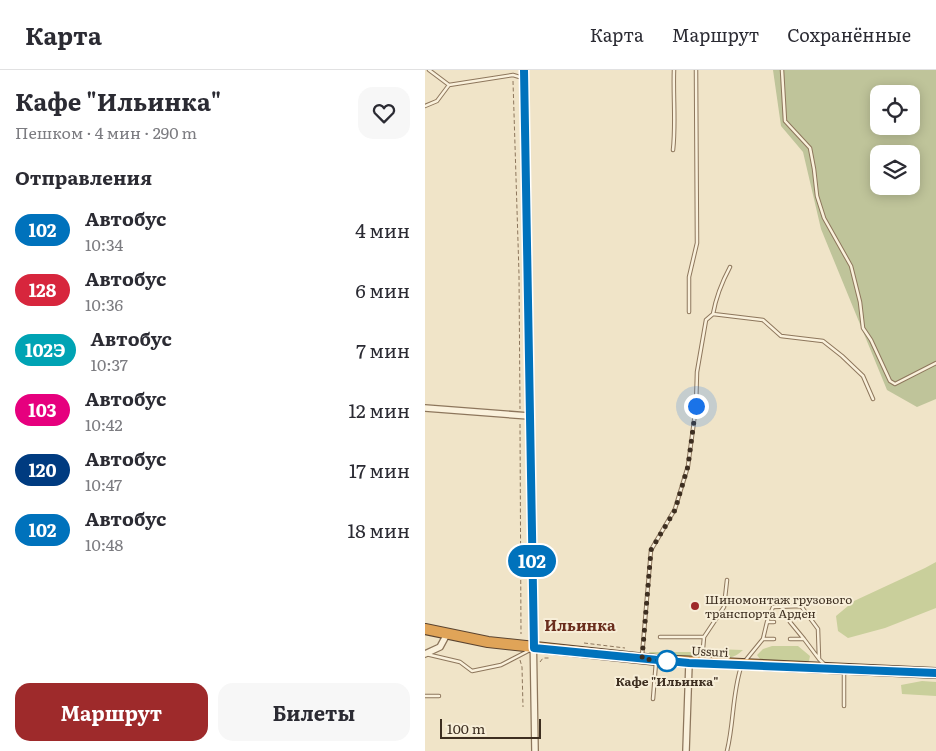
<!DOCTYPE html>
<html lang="ru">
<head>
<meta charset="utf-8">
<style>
	:root { --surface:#fff; --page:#f7f7f7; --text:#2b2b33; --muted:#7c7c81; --line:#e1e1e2; --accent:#9e2a2b }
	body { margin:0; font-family:Literata,serif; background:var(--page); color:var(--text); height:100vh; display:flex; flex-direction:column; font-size:19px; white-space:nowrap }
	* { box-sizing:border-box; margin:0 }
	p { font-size:16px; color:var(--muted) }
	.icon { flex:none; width:28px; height:28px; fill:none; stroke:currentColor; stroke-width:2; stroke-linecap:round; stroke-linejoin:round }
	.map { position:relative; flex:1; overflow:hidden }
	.panel { display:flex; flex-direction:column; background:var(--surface); width:425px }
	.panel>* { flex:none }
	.badge { padding:0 10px; border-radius:16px; font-size:18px; line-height:32px }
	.tools { position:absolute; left:445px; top:15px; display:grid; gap:10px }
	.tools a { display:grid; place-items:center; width:50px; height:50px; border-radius:10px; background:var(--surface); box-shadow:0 2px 12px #0003; font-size:25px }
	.scale { position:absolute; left:15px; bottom:12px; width:101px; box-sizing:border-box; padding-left:5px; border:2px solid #3d2e20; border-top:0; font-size:14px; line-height:18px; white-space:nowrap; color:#3d2e20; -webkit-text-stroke:4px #f7eed8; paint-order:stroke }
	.you { position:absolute; width:25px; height:25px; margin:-12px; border:4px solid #fff; border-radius:50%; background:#1a73e8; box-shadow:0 0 0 8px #1a73e833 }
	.map>.badge { position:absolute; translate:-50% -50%; box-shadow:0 0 0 2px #fff }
	h2 { padding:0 15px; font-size:19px; line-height:45px }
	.round { display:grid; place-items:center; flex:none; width:52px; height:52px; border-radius:15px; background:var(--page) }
	.summary { display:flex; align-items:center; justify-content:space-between; height:85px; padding:0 15px }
	h1 { font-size:24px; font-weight:700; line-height:38px }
	.cta { display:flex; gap:10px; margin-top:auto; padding:10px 15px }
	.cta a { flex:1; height:58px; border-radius:15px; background:var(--accent); color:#fff; font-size:20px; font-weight:700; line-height:58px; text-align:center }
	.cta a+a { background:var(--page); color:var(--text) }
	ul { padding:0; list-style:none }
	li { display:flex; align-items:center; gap:15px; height:60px; padding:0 15px }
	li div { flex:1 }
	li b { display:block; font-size:19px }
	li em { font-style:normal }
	li .badge { min-width:55px; font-weight:700; text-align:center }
	header { display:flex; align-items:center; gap:30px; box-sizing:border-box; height:70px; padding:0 25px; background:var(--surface); border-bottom:1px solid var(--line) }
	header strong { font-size:24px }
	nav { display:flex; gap:28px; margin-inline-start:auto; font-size:18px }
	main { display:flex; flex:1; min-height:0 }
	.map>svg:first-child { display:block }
	.green { fill:#c9cf9b }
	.cemetery { fill:#bfc49a; fill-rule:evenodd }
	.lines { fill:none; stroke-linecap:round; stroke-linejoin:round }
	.lane-casing { stroke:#8d765c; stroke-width:4.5 }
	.street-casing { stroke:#8d765c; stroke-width:8 }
	.highway-casing { stroke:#5b4430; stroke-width:12 }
	.path { stroke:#8d765c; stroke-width:1; stroke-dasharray:4 2.5; stroke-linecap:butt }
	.lane { stroke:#faf1dc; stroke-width:2.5 }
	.street { stroke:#faf1dc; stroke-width:5.5 }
	.highway { stroke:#e0a458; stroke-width:10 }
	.line-casing { stroke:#fff; stroke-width:11 }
	.line { stroke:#0072bc; stroke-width:8 }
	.walk { stroke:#3d2e20; stroke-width:5; stroke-dasharray:0 9 }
	.poi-dot { fill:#9e2a2b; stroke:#f7eed8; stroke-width:2 }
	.stop-dot { fill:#fff; stroke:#0072bc; stroke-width:2.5 }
	.labels { text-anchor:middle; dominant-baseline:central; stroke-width:4; stroke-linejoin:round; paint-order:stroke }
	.poi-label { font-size:12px; fill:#3d2e20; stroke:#f7eed8; text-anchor:start }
	.street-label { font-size:12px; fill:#3d2e20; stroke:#f7eed8 }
	.stop-label { font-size:12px; font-weight:bold; fill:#3d2e20; stroke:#f7eed8 }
	.quarter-label { font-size:15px; font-weight:bold; fill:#6b2e1e; stroke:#f7eed8 }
</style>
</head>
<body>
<header>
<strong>Карта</strong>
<nav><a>Карта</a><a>Маршрут</a><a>Сохранённые</a></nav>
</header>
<main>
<section class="panel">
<div class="summary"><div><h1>Кафе &quot;Ильинка&quot;</h1><p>Пешком · 4 мин · 290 m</p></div><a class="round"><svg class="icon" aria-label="heart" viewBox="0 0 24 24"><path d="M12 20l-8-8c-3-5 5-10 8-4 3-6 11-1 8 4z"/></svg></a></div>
<h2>Отправления</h2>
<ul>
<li><span class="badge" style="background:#0072bc;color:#fff">102</span><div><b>Автобус</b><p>10:34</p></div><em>4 мин</em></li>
<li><span class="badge" style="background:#d7263d;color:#fff">128</span><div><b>Автобус</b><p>10:36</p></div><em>6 мин</em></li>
<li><span class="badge" style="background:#00a3b4;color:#fff">102Э</span><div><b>Автобус</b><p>10:37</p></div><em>7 мин</em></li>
<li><span class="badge" style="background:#e6007e;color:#fff">103</span><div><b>Автобус</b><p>10:42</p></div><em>12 мин</em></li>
<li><span class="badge" style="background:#003b80;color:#fff">120</span><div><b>Автобус</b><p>10:47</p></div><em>17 мин</em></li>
<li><span class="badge" style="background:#0072bc;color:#fff">102</span><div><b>Автобус</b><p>10:48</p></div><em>18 мин</em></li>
</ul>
<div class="cta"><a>Маршрут</a><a>Билеты</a></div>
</section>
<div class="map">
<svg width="511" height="681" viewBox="0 0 511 681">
	<rect width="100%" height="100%" fill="#f0e4c8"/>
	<path class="green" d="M 511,492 L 511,538 L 460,558 L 423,568 L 413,561 L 411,546 L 429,531 L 500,498 Z
		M 347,576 L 373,576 L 385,586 L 384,591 L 374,596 L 340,594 L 335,589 L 332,585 L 338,579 Z
		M 287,579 L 318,580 C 308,590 297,589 284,589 L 282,582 Z
		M 224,582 L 276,582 L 269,589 L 225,585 Z
		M 497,611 L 511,612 L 511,626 L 477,624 L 476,615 Z"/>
	<path class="cemetery" d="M 348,0 L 511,0 L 511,329 L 492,337 L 462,320 L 396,159 L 378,82 L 356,56 ZM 454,24 L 486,24 L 486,56 L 454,56 ZM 454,84 L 486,84 L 486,116 L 454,116 Z"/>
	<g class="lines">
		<g class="lane-casing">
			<path id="lane" d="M 4,0 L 24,15
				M 357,0 L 360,51 L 385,78 L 389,99 L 392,126 L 399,148 L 426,196 L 435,232 L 438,258 L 446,270 L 465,311 L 470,314 L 511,293
				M 0,36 L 12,31 L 24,15 L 88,5 L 98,8
				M 248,80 C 251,53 248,27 249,0
				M 264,242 L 264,207 L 272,173 L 271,0
				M 288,244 C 291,227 297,212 305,197
				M 342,552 L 349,552
				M 365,552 L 379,569
				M 235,567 L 279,567
				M 338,569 L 342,552 L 348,537 L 376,536 L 393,559 L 394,589
				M 365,569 L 379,569 L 394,589 L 400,595
				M 1,584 L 35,592 L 47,601 L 76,595 L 105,580
				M 217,586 L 226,480 L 250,439 L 263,396 L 271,336 L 272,302 L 281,250 L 288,244 L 338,250 L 356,266 L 398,271 L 417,286 L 438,306 L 448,329
				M 277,590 L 279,567 L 299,537 L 302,510
				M 320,591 L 338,569 L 349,569
				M 419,601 L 419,636
				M 0,626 L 14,626
				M 228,629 L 231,592
				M 302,681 C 309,653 307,625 316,597"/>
		</g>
		<g class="street-casing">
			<path id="street" d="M 99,0 L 110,681
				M 0,338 L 104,346
				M 0,584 L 15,577 L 22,564
				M 261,681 L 264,593"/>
		</g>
		<g class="highway-casing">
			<path id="highway" d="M 0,559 L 63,572 L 231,590 L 511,603"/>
		</g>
		<path class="path" d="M 88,11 L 94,204 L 95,339
			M 95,354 L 96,564
			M 159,573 L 200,578
			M 95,590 L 97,597 L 98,637
			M 115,592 L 118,588 L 125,588"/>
		<use href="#lane" class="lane"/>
		<use href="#street" class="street"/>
		<use href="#highway" class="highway"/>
	</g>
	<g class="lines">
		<g class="line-casing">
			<path id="line" d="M 99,0 L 109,578 L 264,593 L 511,603"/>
		</g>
		<use href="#line" class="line"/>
		<path class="walk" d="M 242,591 L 217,589 L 226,480 L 250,440 L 263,396 L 271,336"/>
	</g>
	<circle class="poi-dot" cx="270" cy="536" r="5"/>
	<circle class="stop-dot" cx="242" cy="591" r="10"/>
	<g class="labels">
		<g class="poi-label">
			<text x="280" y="529">Шиномонтаж грузового<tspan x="280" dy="14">транспорта Арден</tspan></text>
		</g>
		<g class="street-label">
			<text transform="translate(285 581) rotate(3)">Ussuri</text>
		</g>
		<g class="stop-label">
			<text x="242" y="611">Кафе "Ильинка"</text>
		</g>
		<g class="quarter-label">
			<text x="155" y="554">Ильинка</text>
		</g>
	</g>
</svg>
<div class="tools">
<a><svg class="icon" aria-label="locate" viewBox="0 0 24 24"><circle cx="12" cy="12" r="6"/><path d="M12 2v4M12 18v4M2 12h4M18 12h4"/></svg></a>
<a><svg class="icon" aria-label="layers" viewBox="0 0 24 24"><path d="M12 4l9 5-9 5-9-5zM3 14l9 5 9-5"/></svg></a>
</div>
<div class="scale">100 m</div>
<div class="you" style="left:271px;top:336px"></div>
<b class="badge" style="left:107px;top:491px;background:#0072bc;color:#fff">102</b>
</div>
</main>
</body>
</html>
